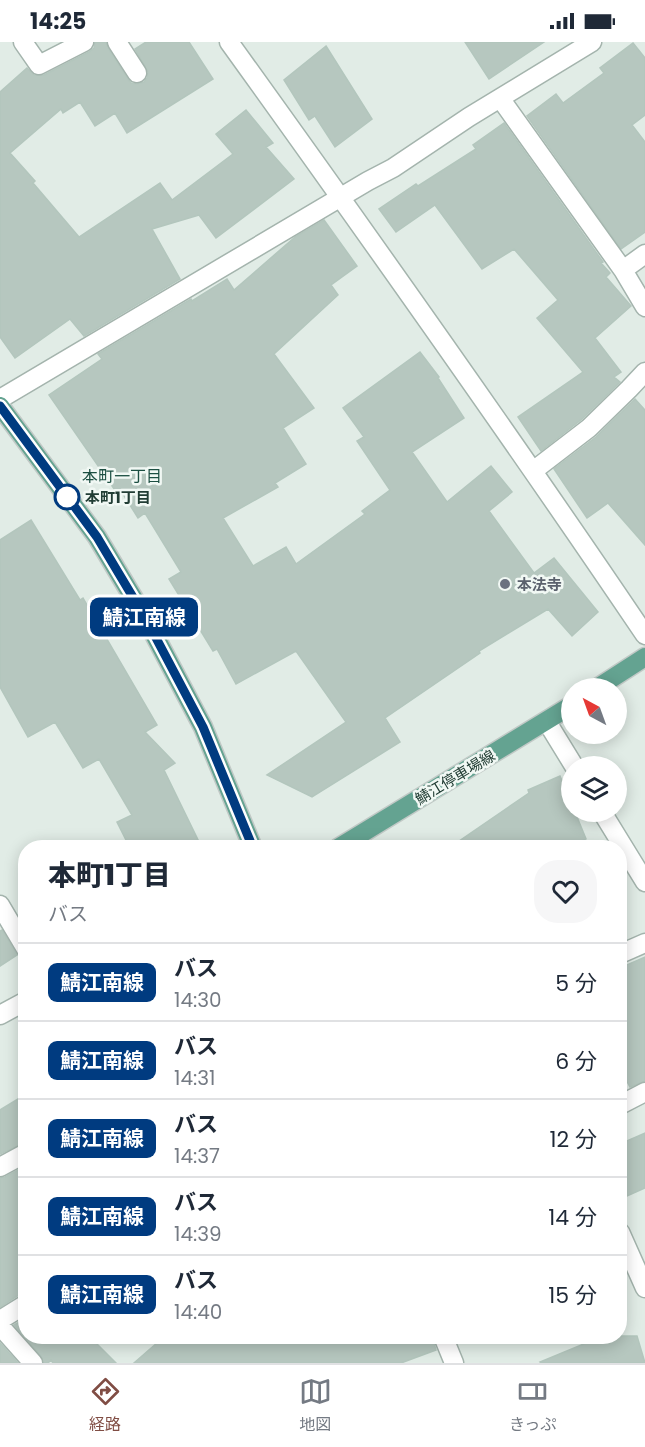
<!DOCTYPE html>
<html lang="ja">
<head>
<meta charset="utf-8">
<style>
	:root { --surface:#fff; --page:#f6f6f7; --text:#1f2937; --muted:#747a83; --line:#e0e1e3; --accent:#804d44 }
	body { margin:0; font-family:Poppins,"Noto Sans JP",sans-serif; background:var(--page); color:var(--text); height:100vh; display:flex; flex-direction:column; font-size:22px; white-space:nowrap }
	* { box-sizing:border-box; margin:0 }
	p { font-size:20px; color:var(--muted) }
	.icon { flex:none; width:33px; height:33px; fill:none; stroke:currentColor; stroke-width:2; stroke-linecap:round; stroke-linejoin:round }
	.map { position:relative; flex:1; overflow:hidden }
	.details { position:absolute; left:18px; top:798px; width:609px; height:504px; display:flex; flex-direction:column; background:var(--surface); border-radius:24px; box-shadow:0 3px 15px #0003 }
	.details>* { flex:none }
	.badge { padding:0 12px; border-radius:9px; font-size:21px; line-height:39px }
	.needle { width:39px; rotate:319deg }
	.tools { position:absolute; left:561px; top:636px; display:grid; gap:12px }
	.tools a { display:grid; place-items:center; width:66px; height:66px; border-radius:50%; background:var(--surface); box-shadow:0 3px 15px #0003; font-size:30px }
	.map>.badge { position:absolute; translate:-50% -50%; box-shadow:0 0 0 3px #fff }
	.round { display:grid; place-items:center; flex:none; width:63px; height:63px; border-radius:24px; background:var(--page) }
	.headline { display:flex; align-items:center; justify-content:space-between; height:102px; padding:0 30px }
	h1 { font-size:28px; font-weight:800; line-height:45px }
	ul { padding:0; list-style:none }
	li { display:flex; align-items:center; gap:18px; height:78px; padding:0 30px; border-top:2px solid var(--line) }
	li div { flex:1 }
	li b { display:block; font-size:22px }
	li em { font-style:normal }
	li .badge { min-width:66px; font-weight:700; text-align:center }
	.status { display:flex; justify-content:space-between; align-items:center; height:42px; padding:0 30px; background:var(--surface); direction:ltr }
	.status svg { height:16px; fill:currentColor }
	.dock { display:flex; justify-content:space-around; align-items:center; height:84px; border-top:2px solid var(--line); background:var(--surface); font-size:16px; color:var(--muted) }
	.dock a { display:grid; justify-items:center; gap:3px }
	.dock .on { color:var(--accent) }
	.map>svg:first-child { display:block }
	.building { fill:#b6c7bf; stroke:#b3c6bd; stroke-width:1.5 }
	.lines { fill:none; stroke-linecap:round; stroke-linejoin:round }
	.minor-casing { stroke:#a4b4ad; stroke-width:21 }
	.major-casing { stroke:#c1c9c6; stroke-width:21 }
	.minor { stroke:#fff; stroke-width:18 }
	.major { stroke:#64a391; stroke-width:18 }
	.line-casing { stroke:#fff; stroke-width:14 }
	.line { stroke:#003b80; stroke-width:9 }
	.stop-dot { fill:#fff; stroke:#003b80; stroke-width:3 }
	.worship-dot { fill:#6b7280; stroke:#f1f8f4; stroke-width:2 }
	.labels { text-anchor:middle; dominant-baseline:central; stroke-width:5; stroke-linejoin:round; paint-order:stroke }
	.stop-label { font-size:15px; font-weight:bold; fill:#213d34; stroke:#f1f8f4; text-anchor:start }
	.worship-label { font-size:15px; font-weight:bold; fill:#5b616d; stroke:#f1f8f4; text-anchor:start }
	.street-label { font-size:15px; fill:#213d34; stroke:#f1f8f4 }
	.neighbourhood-label { font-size:16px; fill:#1c4f42; stroke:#f1f8f4 }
</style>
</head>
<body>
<div class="status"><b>14:25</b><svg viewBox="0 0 49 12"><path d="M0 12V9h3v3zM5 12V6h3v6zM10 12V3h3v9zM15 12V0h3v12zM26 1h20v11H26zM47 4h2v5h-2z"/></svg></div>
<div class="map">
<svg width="645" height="1321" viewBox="0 0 645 1321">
	<rect width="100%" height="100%" fill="#e1ece6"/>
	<path class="building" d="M 95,0 L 106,0 L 108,6 L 128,37 L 131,41 L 137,42 L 144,40 L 147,36 L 148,30 L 135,7 L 146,0 L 189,0 L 213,37 L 127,91 L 115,71 L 95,84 L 80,60 L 63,71 L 61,67 L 10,111 L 35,139 L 33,141 L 79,195 L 160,141 L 172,158 L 233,112 L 216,92 L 246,68 L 273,101 L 266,105 L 294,137 L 216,196 L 199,173 L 152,187 L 180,237 L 84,294 L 70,277 L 15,316 L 0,295 L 0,50 L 27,26 L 34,33 L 44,33 L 89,10 L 94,6 Z
		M 465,0 L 544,0 L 489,37 Z
		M 633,1 L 645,16 L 645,73 L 632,83 L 645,100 L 645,190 L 621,207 L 527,74 L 556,52 L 563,61 L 604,31 L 600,26 Z
		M 326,4 L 372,77 L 335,105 L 315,74 L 309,78 L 284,38 Z
		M 504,81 L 603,220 L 601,221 L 610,231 L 606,235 L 631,264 L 595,296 L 621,330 L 614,335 L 620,340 L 582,377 L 541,409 L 518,375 L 583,330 L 537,276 L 558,258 L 514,207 L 482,227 L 435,163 L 396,190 L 379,167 L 416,142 L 418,144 L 476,107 L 473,103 Z
		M 324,178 L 357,224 L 331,243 L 338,253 L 274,312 L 314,366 L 283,386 L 306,422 L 275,441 L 278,445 L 223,476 L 253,524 L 286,505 L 296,522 L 365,472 L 362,469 L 390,448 L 357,399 L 364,395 L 343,366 L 420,310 L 439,335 L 438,336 L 464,376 L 412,410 L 447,460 L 491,424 L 512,450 L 489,469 L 534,531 L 554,516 L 598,570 L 572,594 L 548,567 L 479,609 L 480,611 L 385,676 L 400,700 L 312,755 L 267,733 L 346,680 L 296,609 L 236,642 L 217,607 L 213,609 L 169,537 L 181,530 L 145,471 L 138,476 L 123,452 L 119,454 L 49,353 L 102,317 L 98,312 L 191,257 L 192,259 L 227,237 L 234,248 L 295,195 Z
		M 635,357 L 645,368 L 645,503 L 608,461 L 587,476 L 554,427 L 596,395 Z
		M 31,478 L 80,558 L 83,556 L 157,683 L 145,690 L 175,721 L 164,728 L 202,806 L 130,806 L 117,780 L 132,773 L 99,717 L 83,726 L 55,680 L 28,695 L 0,645 L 0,498 Z
		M 560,734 L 572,762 L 572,770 L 575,770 L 586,797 L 567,806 L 449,806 L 529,751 L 528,748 Z
		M 2,888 L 17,913 L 0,924 L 0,889 Z
		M 645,915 L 645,1039 L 630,1045 L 620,1026 L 620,926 Z
		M 26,1052 L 26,1100 L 0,1112 L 0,1068 Z
		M 645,1091 L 645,1146 L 620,1157 L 620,1102 Z
		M 26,1124 L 26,1251 L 20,1252 L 0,1265 L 0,1136 L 5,1135 Z
		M 26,1276 L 26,1294 L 89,1294 L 116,1321 L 53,1321 L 51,1318 L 48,1321 L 44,1321 L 41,1314 L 14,1283 Z
		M 165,1294 L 432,1294 L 436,1308 L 401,1321 L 134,1321 Z
		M 603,1294 L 637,1294 L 645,1321 L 541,1321 L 540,1320 Z
		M 0,1301 L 18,1321 L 0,1321 Z"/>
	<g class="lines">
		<g class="minor-casing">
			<path id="minor" d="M 23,0 L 39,23 L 84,0
				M 117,0 L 137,31
				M 229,0 C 370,196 510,393 645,593
				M 500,56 L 623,228
				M 645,212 L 623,228 L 645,265
				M 0,357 L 368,139 L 393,126 L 469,75 L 592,0
				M 533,429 L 589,386 L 629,347 L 645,330
				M 547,680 L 574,724
				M 602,770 L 645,840
				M 0,863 L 26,907
				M 620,912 L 645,901
				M 0,973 L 26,959
				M 620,1063 L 645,1050
				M 0,1125 L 26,1111
				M 620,1190 L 645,1246
				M 0,1278 L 26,1262
				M 0,1284 L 33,1321
				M 443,1294 L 454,1321"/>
		</g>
		<g class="major-casing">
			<path id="major" d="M 0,364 L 97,495 L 146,577 L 203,685 L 253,806
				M 597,646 L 645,615
				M 338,806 L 572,663"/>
		</g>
		<use href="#minor" class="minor"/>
		<use href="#major" class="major"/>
	</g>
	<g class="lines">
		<g class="line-casing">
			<path id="line" d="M 0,364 L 97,495 L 146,577 L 203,685 L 253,806"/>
		</g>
		<use href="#line" class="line"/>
	</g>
	<circle class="stop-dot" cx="67" cy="455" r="12"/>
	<circle class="worship-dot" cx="505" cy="542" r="6"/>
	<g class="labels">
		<g class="stop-label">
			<text x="85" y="455">本町1丁目</text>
		</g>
		<g class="worship-label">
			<text x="517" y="542">本法寺</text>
		</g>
		<g class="street-label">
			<text transform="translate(455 735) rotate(-31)">鯖江停車場線</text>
		</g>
		<g class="neighbourhood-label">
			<text x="122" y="434">本町一丁目</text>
		</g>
	</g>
</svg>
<div class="tools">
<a><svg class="needle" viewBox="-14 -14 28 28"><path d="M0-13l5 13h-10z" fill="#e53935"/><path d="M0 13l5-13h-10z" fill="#747a83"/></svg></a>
<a><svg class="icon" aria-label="layers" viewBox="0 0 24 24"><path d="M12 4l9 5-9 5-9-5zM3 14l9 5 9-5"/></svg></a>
</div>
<b class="badge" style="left:144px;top:575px;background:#003b80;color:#fff">鯖江南線</b>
<section class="details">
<div class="headline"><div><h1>本町1丁目</h1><p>バス</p></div><a class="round"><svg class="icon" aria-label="heart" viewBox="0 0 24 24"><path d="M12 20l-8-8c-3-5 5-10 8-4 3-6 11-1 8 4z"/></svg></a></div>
<ul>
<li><span class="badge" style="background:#003b80;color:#fff">鯖江南線</span><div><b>バス</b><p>14:30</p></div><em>5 分</em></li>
<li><span class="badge" style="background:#003b80;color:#fff">鯖江南線</span><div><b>バス</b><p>14:31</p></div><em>6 分</em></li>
<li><span class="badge" style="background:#003b80;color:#fff">鯖江南線</span><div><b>バス</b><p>14:37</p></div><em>12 分</em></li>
<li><span class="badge" style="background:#003b80;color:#fff">鯖江南線</span><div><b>バス</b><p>14:39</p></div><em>14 分</em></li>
<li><span class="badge" style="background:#003b80;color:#fff">鯖江南線</span><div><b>バス</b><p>14:40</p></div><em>15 分</em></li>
</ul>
</section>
</div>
<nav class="dock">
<a class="on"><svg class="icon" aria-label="directions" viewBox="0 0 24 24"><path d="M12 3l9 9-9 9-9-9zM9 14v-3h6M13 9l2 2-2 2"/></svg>経路</a>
<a><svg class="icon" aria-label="map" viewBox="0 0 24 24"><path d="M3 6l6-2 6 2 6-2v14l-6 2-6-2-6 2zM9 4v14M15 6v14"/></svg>地図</a>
<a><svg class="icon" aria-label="tickets" viewBox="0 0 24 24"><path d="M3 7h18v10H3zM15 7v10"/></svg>きっぷ</a>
</nav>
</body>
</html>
